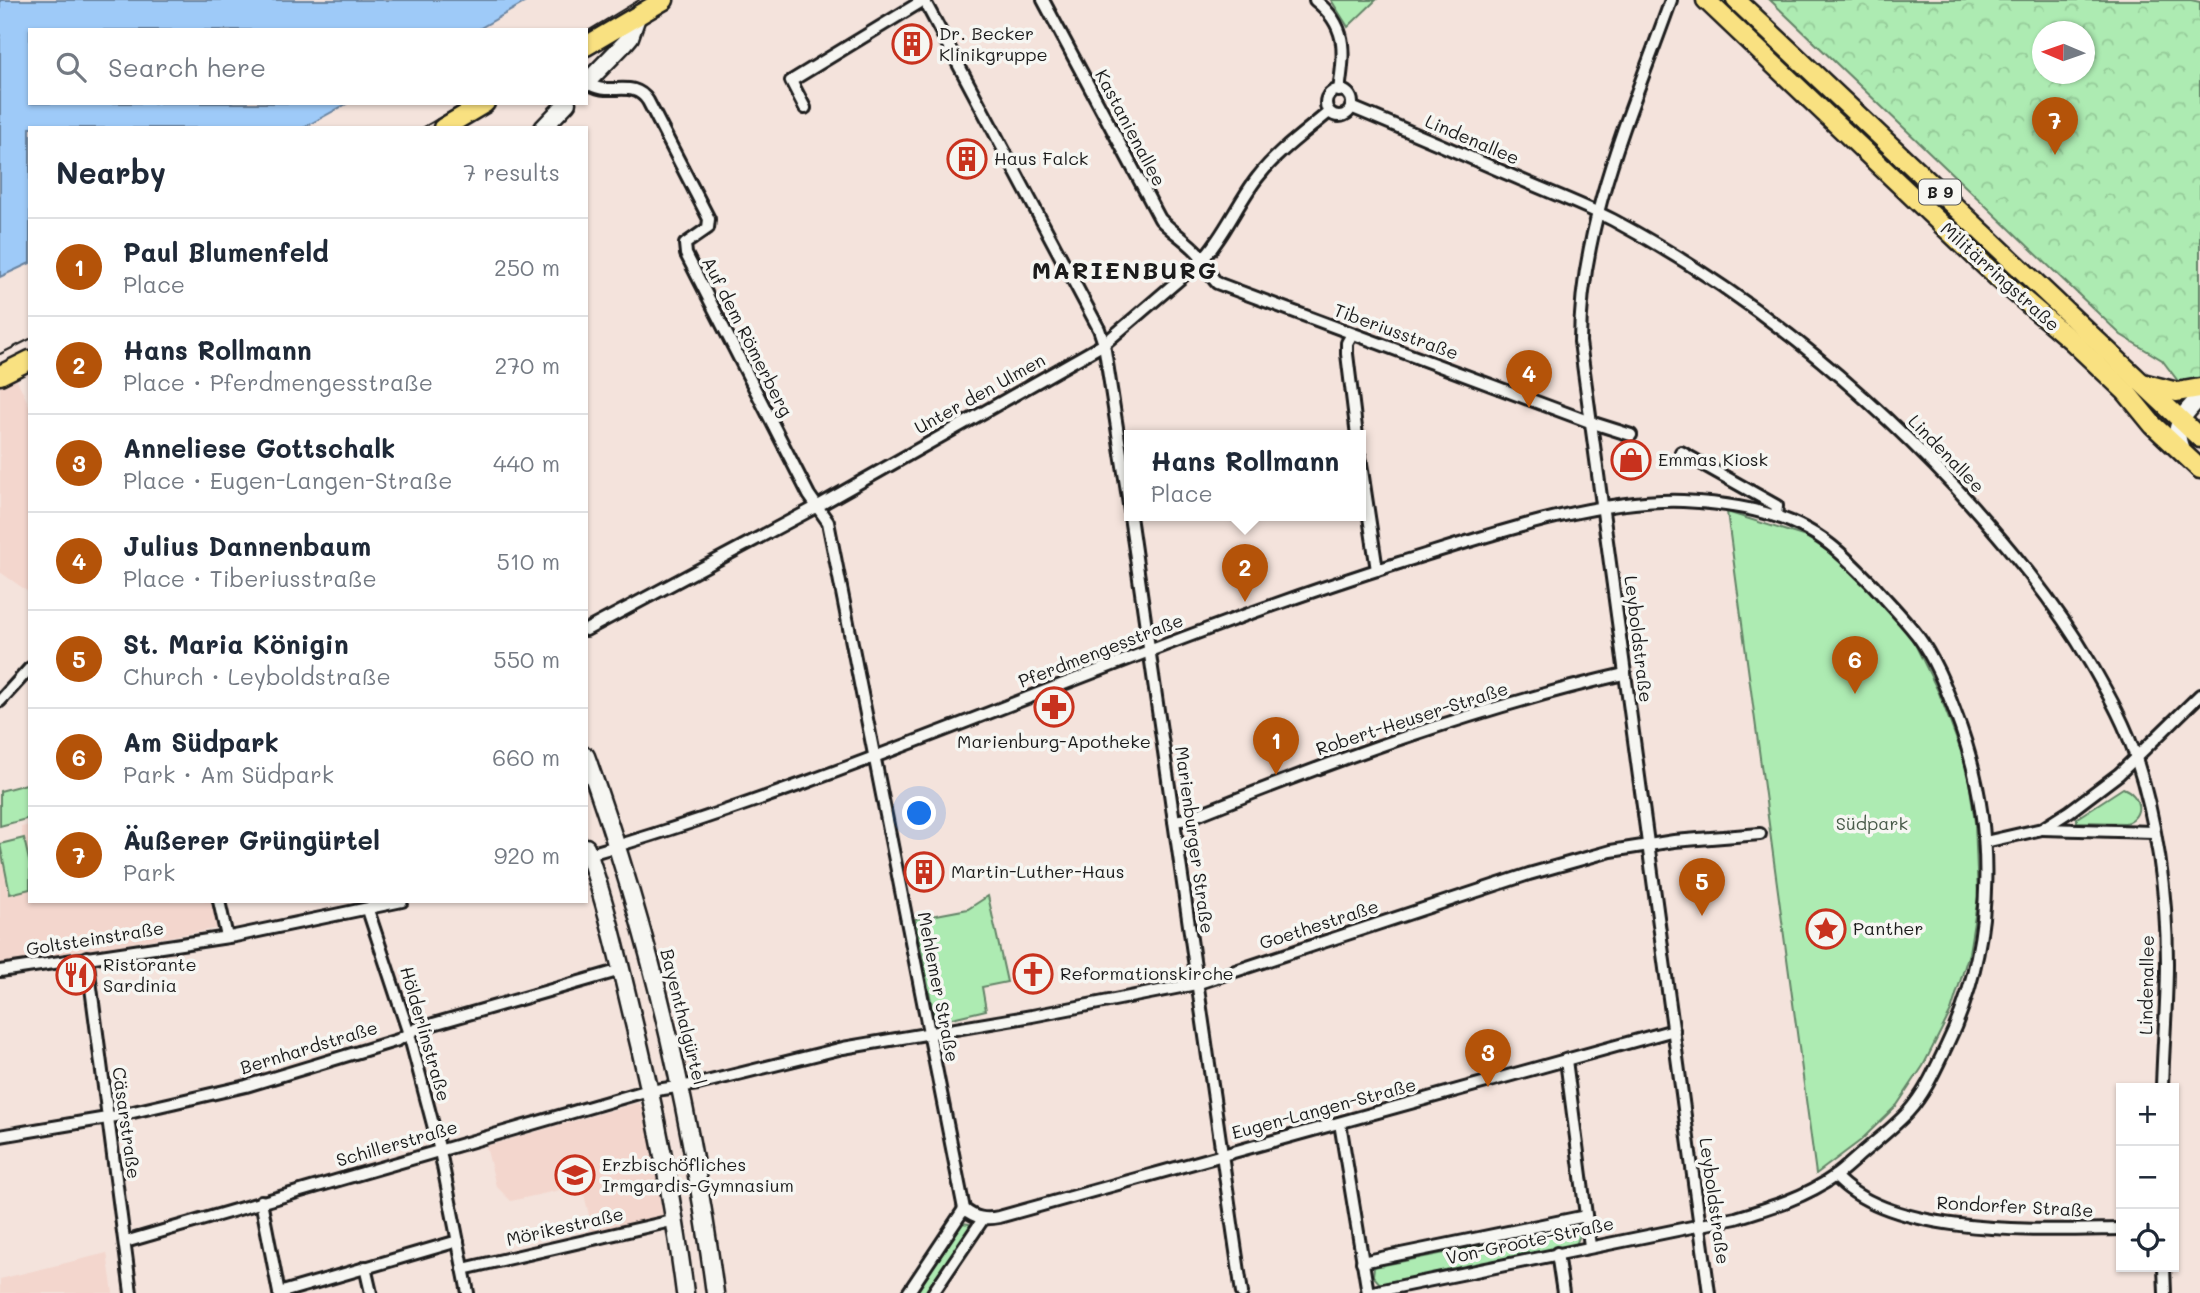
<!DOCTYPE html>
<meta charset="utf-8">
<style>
body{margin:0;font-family:Mali,sans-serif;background:#f2f2f3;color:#1f2937}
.controls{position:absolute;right:21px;bottom:21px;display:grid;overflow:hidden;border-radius:0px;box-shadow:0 2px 5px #0004}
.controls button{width:63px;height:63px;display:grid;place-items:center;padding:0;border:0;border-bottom:2px solid #e0e1e3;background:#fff;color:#1f2937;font:35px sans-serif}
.compass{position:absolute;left:2032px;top:21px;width:63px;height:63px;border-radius:50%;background:#fff;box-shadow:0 2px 5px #0004;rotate:272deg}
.you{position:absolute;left:920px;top:814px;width:24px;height:24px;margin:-18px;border:5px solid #fff;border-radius:50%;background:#1a73e8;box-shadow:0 0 0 10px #1a73e833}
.badge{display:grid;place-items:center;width:46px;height:46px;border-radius:50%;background:#b45309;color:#fff;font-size:23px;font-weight:700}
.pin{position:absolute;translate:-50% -58px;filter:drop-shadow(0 2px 4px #0008)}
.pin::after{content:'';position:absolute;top:37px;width:24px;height:21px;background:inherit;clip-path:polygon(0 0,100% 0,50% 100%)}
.popup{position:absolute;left:1124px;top:430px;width:242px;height:91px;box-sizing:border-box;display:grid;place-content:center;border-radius:0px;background:#fff;filter:drop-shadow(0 2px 5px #0005);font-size:23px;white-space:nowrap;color:#747a83}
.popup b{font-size:26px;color:#1f2937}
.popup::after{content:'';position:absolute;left:50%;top:100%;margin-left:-14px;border:14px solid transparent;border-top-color:#fff}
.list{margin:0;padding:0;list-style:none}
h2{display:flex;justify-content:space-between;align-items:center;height:91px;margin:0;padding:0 28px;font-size:30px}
h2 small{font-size:23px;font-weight:400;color:#747a83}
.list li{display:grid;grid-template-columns:46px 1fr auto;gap:21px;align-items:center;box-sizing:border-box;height:98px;padding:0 28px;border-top:2px solid #e0e1e3}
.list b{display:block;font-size:26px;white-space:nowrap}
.list p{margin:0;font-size:23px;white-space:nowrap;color:#747a83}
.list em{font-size:23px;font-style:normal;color:#747a83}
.icon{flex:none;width:38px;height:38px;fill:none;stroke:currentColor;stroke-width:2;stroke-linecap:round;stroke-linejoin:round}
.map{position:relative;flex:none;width:2200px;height:1293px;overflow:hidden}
.search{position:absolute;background:#fff;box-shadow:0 2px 5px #0004;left:28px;top:28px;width:560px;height:77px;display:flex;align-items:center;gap:18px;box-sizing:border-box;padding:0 24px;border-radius:0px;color:#747a83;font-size:26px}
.panel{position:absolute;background:#fff;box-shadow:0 2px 5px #0004;left:28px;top:126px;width:560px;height:777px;border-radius:0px}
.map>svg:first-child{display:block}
.built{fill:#f3d6cd}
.green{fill:#adebb2;stroke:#648467;stroke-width:2}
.forest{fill:url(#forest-crowns);stroke:#648467;stroke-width:2;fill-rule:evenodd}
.water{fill:#9ecaf8;stroke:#6a84a0;stroke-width:2}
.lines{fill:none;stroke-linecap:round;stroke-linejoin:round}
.street-casing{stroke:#1c1c1c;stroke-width:16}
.secondary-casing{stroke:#1c1c1c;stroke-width:21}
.primary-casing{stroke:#1c1c1c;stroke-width:23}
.street{stroke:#f6f6f2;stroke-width:10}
.secondary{stroke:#f6f6f2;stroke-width:16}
.primary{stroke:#f9e181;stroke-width:18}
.tram{stroke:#1c1c1c;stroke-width:2}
.labels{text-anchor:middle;stroke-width:7;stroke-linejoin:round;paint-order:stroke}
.shield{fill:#f6f6f2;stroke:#5d5d5c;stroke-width:2}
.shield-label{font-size:16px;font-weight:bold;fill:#1c1c1c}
.poi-label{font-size:18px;fill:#1c1c1c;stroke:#f6f6f2;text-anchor:start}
.street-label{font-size:18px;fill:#1c1c1c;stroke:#f6f6f2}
.park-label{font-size:18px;fill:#485a49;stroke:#f6f6f2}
.district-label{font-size:24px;font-weight:bold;letter-spacing:2px;fill:#1c1c1c;stroke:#f6f6f2}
</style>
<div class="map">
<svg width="2200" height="1293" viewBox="0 0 2200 1293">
<defs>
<pattern id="forest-crowns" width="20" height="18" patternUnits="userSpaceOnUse" patternTransform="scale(1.75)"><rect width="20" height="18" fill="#adebb2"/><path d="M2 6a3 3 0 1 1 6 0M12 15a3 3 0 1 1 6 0" fill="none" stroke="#94c998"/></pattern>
</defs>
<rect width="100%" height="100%" fill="#f4e3dc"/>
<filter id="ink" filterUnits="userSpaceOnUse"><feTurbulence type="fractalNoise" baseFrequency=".0143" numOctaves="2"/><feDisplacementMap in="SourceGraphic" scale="14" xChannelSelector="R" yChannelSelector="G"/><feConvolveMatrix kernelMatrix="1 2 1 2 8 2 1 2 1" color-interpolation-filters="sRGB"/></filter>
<g filter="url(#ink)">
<g class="built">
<path d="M 16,378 L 30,407 L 30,593 L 0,572 L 0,386 Z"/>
<path d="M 30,825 L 30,901 L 216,901 L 221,928 L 0,965 L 0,844 L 23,838 L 21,827 Z"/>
<path d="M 637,1103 L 643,1106 L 655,1165 L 663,1215 L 661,1218 L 593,1233 L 582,1185 L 511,1201 L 496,1186 L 486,1146 Z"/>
<path d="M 107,1253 L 113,1293 L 0,1293 L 0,1279 Z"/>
</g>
<g class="green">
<path d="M 1331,0 L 1376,0 L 1348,27 Z"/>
<path d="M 1713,0 L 1726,0 L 2131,383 L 2162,415 L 2058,317 L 1998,270 Z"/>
<path d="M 1727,512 L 1806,537 L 1832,554 L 1879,597 L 1914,642 L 1939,693 L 1967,767 L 1975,822 L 1978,897 L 1969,953 L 1951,1011 L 1923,1066 L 1897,1105 L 1860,1141 L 1816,1174 Z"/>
<path d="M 30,783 L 30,818 L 0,826 L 0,791 Z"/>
<path d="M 2123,788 C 2141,795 2145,817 2125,823 L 2077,822 L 2077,818 Z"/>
<path d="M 24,838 L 30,865 L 30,889 L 10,894 L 0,844 Z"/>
<path d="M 988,896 L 1007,982 L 982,987 L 986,1010 L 935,1022 L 915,919 L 968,909 Z"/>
<path d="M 962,1223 L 969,1224 L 971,1228 L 928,1293 L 916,1293 Z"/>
<path d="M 1571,1228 L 1575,1229 L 1580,1235 L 1576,1245 L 1380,1284 L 1373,1276 L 1374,1267 Z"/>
</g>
<path class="forest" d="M 1770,0 L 2191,0 L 2200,2 L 2200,379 L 2189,384 L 2181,385 L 2162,360 L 2121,335 ZM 2042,32 L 2084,32 L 2084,74 L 2042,74 Z"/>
<path class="water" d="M 0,0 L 529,0 L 477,30 L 30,30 L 30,103 L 348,103 L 303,128 L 30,128 L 30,263 L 0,277 Z"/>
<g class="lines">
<g class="street-casing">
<g id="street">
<path d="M 1043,0 L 1160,219 C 1172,232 1188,241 1199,254 C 1206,263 1208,274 1217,283 L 1590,422 L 1631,435"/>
<path d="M 1315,0 C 1349,27 1344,52 1339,91"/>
<path d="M 1671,0 C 1632,110 1580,223 1580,342 L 1709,1293"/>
<path d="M 587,82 C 607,99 633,77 648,101 L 709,219 L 708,228 L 685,244 L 686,254 L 809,495 L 828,522 L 964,1209 C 975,1218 985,1220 999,1217 L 1674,1030"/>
<circle cx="1339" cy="103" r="13"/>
<path d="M 1351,107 C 1407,130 1462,154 1517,178 C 1549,192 1582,204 1613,220 C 1741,288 1857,383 1956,488 C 2006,543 2054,600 2091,664 C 2108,694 2126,725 2136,758 C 2157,823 2167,895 2167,963 C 2167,1005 2163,1047 2162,1088"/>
<path d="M 805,108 L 791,81 L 924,0 L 1099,329 L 1104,344 L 1130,511"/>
<path d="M 1352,334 L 1347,343 L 1347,354 L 1357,436"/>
<path d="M 1681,452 L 1777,506 L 1776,516"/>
<path d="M 1360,457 L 1377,570"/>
<path d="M 1130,516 L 1242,1293"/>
<path d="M 586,630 L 818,506 L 1104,344 L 1202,260 C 1225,235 1237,204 1257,178 C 1277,152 1304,133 1329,112"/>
<path d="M 0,701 L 30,668"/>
<path d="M 1174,821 L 1187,819 C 1329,762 1475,708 1624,674"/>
<path d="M 2042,829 L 2154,832"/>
<path d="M 1985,842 L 2042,829 L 2070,811 L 2119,774 L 2200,695"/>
<path d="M 586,855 C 863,775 1124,649 1399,563 C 1484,537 1594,498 1683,501 C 1724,503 1772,510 1808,530 C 1834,544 1854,566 1874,586 C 1888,602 1904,618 1917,635 C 1934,658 1945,685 1955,712 C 1997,819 1997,943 1946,1047 C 1935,1070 1925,1093 1908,1112 C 1896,1125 1881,1137 1868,1148 C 1857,1157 1846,1168 1835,1176 C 1806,1197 1769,1208 1736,1218 L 1368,1293"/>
<path d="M 219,901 L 227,937"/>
<path d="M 368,910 L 409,1034 L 440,1151 L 468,1293"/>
<path d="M 87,957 L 131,1293"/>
<path d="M 0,971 L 235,936 L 402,901"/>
<path d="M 1566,1060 L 1590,1246"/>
<path d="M 1340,1123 L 1368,1293"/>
<path d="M 0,1136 L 107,1118 L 246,1086 L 398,1040 L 416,1029 L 621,970"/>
<path d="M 1835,1176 C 1891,1238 2042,1230 2121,1229"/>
<path d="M 261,1201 L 279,1293"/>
<path d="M 125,1242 L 642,1092 L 698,1084 L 843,1048 L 1032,1016 L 1196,984 L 1529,874 L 1611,851 L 1674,841 L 1760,834"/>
<path d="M 1557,1253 L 1563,1293"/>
<path d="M 1362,1262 L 1586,1216"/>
<path d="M 365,1267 L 371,1293"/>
<path d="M 2164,1267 L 2165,1293"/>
<path d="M 463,1269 L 676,1220"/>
<path d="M 279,1293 L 458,1241"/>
<path d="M 908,1293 L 964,1209"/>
<path d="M 933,1293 L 983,1219"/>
</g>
</g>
<g class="secondary-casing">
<g id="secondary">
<path d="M 586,83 L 625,43 L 630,37 L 637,17"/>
<path d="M 543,128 L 567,103"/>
<path d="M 2182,452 C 2170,425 2183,416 2200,397"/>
<path d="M 586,756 C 649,930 691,1110 715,1293"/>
<path d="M 586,847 C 605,900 618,956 631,1011 C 654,1104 673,1198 685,1293"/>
</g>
</g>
<g class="primary-casing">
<g id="primary">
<path d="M 1706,0 L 1998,278 L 2071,340 L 2126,392 L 2153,425 L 2200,469"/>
<path d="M 1736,0 L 2200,438"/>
<path d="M 586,46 L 664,0"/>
<path d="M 443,128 L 485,103"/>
<path d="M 0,375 L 30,360"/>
<path d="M 2142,383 L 2177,392 L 2200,388"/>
</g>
</g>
<use href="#street" class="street"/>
<use href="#secondary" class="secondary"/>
<use href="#primary" class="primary"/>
<g class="tram">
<path d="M 586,32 L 639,0"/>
<path d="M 422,128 L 465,103"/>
<path d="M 0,354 L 30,339"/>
</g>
</g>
</g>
<defs>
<g id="building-ring" transform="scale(2.0125)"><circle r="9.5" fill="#f6f6f2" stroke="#c8321e" stroke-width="1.5"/><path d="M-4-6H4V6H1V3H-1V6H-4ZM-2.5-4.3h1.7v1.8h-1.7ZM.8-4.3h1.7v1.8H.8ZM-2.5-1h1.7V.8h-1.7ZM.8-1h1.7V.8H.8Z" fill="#c8321e"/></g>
<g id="shop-ring" transform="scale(2.0125)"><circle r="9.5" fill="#f6f6f2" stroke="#c8321e" stroke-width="1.5"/><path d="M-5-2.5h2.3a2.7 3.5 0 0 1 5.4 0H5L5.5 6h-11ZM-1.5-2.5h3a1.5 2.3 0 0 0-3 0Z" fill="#c8321e"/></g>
<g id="pharmacy-ring" transform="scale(2.0125)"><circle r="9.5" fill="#f6f6f2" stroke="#c8321e" stroke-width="1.5"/><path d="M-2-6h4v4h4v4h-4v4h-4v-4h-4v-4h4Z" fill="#c8321e"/></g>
<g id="sight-ring" transform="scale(2.0125)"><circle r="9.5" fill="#f6f6f2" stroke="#c8321e" stroke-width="1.5"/><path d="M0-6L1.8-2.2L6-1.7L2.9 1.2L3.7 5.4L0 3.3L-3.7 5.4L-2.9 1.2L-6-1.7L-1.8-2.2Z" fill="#c8321e"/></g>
<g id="church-ring" transform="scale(2.0125)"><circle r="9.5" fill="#f6f6f2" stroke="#c8321e" stroke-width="1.5"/><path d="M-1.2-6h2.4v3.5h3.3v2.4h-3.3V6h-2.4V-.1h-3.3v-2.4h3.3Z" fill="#c8321e"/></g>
<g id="restaurant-ring" transform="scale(2.0125)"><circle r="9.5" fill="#f6f6f2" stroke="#c8321e" stroke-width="1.5"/><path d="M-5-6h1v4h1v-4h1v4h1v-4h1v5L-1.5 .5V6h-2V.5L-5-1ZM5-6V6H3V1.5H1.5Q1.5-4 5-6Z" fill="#c8321e"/></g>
<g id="school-ring" transform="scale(2.0125)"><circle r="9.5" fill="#f6f6f2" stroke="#c8321e" stroke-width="1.5"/><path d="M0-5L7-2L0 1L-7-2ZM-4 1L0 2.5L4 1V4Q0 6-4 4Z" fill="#c8321e"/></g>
</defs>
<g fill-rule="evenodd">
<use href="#building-ring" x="912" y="44"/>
<use href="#building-ring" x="967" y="159"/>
<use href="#shop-ring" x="1631" y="460"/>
<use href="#pharmacy-ring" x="1054" y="707"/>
<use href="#building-ring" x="924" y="872"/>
<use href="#sight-ring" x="1826" y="929"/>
<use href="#church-ring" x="1033" y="974"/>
<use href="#restaurant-ring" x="76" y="975"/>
<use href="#school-ring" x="575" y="1175"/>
</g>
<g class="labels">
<rect class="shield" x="1919" y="179.5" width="42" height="25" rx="5"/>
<g class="shield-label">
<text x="1940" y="198">B 9</text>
</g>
<g class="poi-label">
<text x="939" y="40">Dr. Becker<tspan x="939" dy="21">Klinikgruppe</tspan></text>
<text x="994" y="165">Haus Falck</text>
<text x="1658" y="466">Emmas Kiosk</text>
<text x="1054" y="748" text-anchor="middle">Marienburg-Apotheke</text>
<text x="951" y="878">Martin-Luther-Haus</text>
<text x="1853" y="935">Panther</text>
<text x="103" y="971">Ristorante<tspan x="103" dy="21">Sardinia</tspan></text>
<text x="1060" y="980">Reformationskirche</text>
<text x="602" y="1171">Erzbischöfliches<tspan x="602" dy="21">Irmgardis-Gymnasium</tspan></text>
</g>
<g class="street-label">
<text transform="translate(1130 128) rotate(62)" y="6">Kastanienallee</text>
<text transform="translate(1472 140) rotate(23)" y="6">Lindenallee</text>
<text transform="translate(2000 277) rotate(42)" y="6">Militärringstraße</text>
<text transform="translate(1396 332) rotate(20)" y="6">Tiberiusstraße</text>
<text transform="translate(747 337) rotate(63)" y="6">Auf dem Römerberg</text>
<text transform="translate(980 394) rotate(-29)" y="6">Unter den Ulmen</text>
<text transform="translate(1946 454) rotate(46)" y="6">Lindenallee</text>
<text transform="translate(1638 639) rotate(83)" y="6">Leyboldstraße</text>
<text transform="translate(1101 651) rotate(-21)" y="6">Pferdmengesstraße</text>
<text transform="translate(1412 719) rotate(-18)" y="6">Robert-Heuser-Straße</text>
<text transform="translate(1194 840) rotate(82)" y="6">Marienburger Straße</text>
<text transform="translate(1319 925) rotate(-18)" y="6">Goethestraße</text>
<text transform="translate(95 939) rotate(-9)" y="6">Goltsteinstraße</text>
<text transform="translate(2147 985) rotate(-89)" y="6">Lindenallee</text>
<text transform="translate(938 987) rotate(79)" y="6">Mehlemer Straße</text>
<text transform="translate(683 1017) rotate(76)" y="6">Bayenthalgürtel</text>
<text transform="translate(425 1034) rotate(74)" y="6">Hölderlinstraße</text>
<text transform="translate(309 1048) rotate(-17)" y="6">Bernhardstraße</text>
<text transform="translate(1324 1109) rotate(-15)" y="6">Eugen-Langen-Straße</text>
<text transform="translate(126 1123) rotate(82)" y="6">Cäsarstraße</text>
<text transform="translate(397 1144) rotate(-16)" y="6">Schillerstraße</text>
<text transform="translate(1714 1201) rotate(82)" y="6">Leyboldstraße</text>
<text transform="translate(2015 1207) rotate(3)" y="6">Rondorfer Straße</text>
<text transform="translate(565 1227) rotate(-13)" y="6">Mörikestraße</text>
<text transform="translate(1530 1241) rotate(-12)" y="6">Von-Groote-Straße</text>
</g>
<g class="park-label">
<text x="1872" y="830">Südpark</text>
</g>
<g class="district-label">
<text x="1125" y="279">MARIENBURG</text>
</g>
</g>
</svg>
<div class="controls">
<button>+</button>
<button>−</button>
<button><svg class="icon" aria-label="locate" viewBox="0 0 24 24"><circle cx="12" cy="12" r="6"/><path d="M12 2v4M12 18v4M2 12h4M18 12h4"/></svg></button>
</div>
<svg class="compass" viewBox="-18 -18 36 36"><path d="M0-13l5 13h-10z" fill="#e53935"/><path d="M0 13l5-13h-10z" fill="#747a83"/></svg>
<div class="you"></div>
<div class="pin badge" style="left:1276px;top:775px">1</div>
<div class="pin badge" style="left:1245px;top:602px">2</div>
<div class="popup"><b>Hans Rollmann</b>Place</div>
<div class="pin badge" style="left:1488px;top:1087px">3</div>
<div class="pin badge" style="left:1529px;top:408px">4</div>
<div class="pin badge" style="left:1702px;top:916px">5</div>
<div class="pin badge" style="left:1855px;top:694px">6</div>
<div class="pin badge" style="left:2055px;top:155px">7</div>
<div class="search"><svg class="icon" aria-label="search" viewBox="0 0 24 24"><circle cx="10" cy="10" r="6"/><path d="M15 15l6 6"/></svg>Search here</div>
<section class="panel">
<h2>Nearby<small>7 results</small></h2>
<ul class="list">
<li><span class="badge">1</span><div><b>Paul Blumenfeld</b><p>Place</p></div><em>250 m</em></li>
<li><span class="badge">2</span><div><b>Hans Rollmann</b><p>Place · Pferdmengesstraße</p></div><em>270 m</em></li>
<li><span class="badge">3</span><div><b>Anneliese Gottschalk</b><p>Place · Eugen-Langen-Straße</p></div><em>440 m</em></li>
<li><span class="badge">4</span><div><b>Julius Dannenbaum</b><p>Place · Tiberiusstraße</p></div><em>510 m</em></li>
<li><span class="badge">5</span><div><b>St. Maria Königin</b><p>Church · Leyboldstraße</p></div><em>550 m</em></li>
<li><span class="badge">6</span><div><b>Am Südpark</b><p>Park · Am Südpark</p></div><em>660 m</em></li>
<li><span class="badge">7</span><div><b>Äußerer Grüngürtel</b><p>Park</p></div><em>920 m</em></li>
</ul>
</section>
</div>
